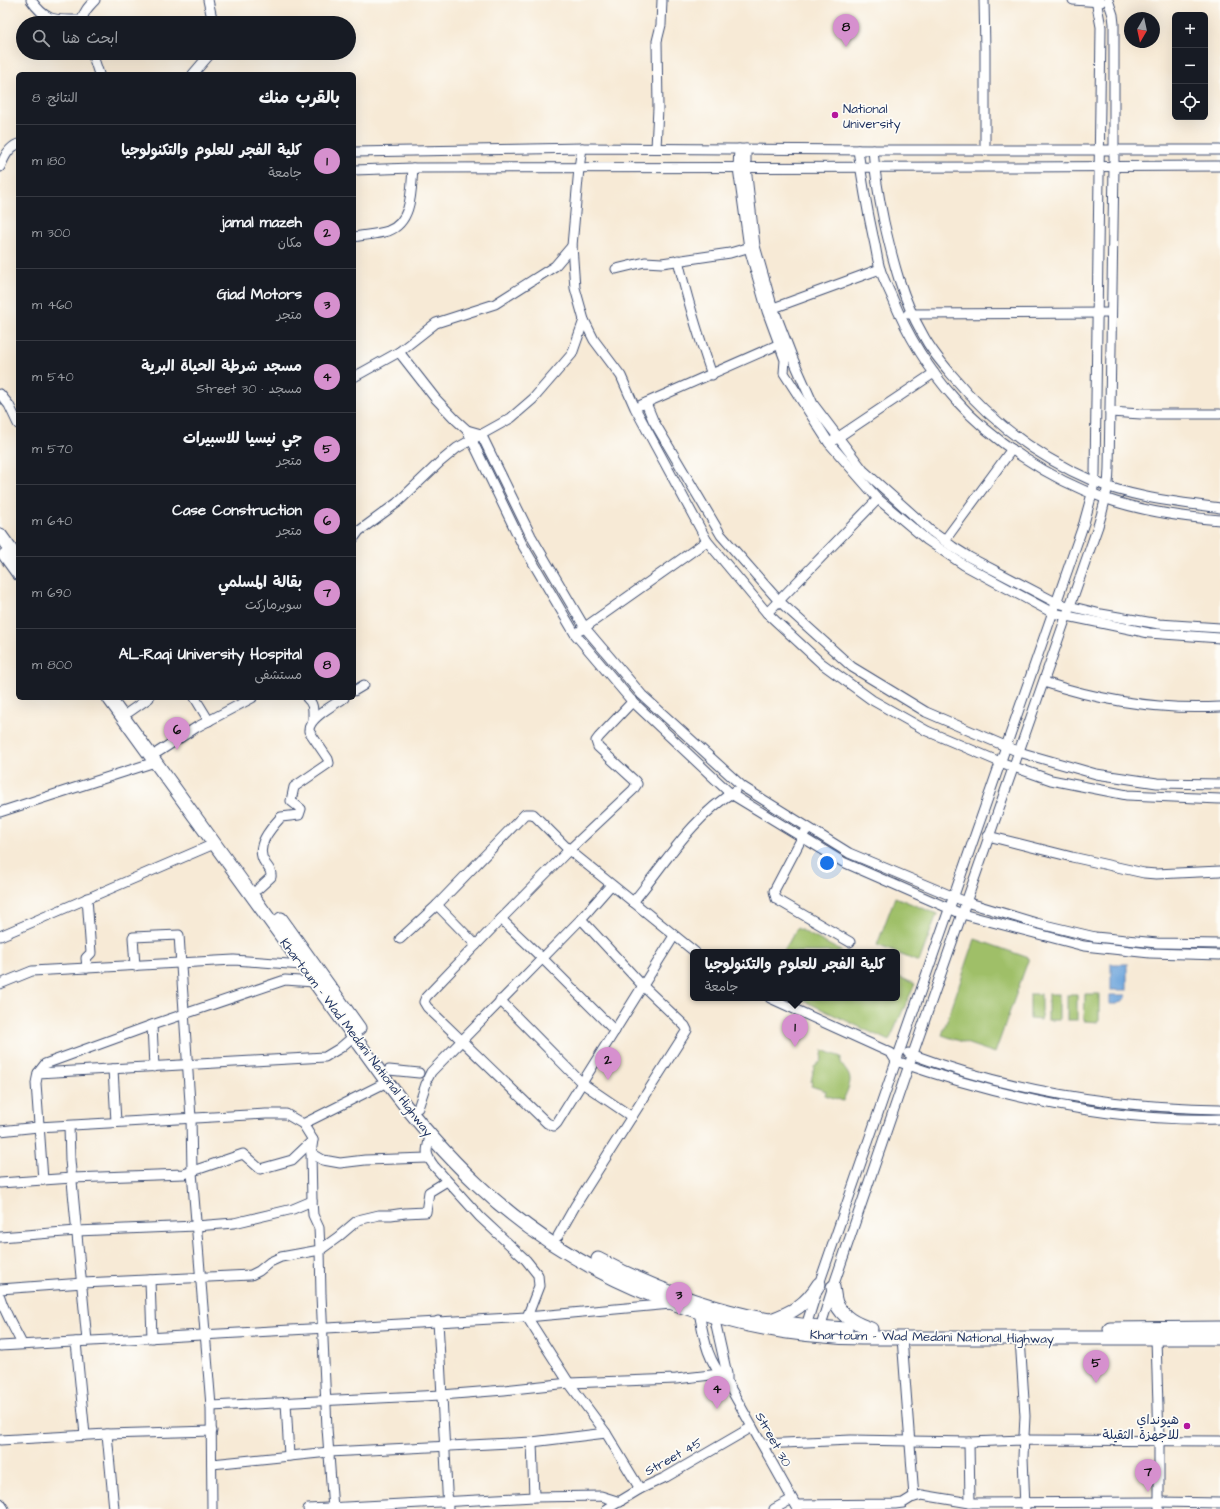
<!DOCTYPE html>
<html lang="ar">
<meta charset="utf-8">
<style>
body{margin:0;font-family:"Architects Daughter","Playpen Sans Arabic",sans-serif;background:#242831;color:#f1f3f6;direction:rtl}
.controls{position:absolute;right:12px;top:12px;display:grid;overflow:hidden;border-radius:6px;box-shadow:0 4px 16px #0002}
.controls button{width:36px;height:36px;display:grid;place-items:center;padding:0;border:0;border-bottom:1px solid #363941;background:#171b24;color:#f1f3f6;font:20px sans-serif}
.compass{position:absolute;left:1124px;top:12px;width:36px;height:36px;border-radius:50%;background:#171b24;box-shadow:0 4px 16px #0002;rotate:189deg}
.you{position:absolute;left:827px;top:863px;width:14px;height:14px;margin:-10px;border:3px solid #fff;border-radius:50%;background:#1a73e8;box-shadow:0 0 0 6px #1a73e833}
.badge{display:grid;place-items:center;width:26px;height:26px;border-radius:50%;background:#d690ce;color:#111;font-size:13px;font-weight:700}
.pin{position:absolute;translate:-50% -33px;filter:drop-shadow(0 1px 2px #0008)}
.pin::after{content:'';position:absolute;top:21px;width:14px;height:12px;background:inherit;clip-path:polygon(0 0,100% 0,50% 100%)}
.popup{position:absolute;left:690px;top:949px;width:210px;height:52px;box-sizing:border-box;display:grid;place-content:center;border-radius:6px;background:#171b24;filter:drop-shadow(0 1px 3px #0005);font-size:13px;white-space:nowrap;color:#9ea1a6}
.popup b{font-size:15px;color:#f1f3f6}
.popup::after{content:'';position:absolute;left:50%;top:100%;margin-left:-8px;border:8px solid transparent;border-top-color:#171b24}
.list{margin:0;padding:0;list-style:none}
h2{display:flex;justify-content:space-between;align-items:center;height:52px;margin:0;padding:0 16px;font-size:17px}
h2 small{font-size:13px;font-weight:400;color:#9ea1a6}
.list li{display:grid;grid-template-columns:26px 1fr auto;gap:12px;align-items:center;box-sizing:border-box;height:72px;padding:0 16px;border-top:1px solid #363941}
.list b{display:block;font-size:15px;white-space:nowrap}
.list p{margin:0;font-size:13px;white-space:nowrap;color:#9ea1a6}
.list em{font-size:13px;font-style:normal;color:#9ea1a6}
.icon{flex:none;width:22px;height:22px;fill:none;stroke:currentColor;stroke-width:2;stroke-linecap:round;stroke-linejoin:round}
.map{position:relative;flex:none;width:1220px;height:1509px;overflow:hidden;direction:ltr}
.search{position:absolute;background:#171b24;box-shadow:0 4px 16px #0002;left:16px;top:16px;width:340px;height:44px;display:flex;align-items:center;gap:10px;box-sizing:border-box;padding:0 14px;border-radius:22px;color:#9ea1a6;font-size:15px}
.panel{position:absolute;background:#171b24;box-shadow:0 4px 16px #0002;left:16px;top:72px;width:340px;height:628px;border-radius:6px;direction:rtl}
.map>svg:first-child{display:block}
.green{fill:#9fbf68;stroke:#5d7763}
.water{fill:#6aa3da;stroke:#42699c}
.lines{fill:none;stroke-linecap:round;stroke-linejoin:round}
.minor-casing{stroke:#3c4b70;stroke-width:11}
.highway-casing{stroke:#3c4b70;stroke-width:15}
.minor{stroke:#fff;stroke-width:9}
.highway{stroke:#fff;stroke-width:13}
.poi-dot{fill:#b5179e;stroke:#fdfcf7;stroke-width:1.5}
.labels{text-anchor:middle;stroke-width:3.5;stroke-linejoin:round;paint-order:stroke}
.poi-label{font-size:13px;fill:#1b2f5e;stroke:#fdfcf7;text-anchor:start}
.street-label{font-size:13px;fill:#1b2f5e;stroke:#fdfcf7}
</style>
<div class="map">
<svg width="1220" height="1509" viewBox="0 0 1220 1509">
<rect width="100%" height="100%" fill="#fdfcf7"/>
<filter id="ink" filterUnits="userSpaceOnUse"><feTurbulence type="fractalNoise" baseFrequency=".025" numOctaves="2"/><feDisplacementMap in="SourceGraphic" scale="8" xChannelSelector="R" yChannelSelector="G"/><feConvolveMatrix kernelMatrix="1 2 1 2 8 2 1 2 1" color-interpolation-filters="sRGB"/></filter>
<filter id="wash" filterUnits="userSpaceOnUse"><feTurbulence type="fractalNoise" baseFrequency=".012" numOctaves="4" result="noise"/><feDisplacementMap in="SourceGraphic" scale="16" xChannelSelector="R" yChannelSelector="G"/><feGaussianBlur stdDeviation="0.9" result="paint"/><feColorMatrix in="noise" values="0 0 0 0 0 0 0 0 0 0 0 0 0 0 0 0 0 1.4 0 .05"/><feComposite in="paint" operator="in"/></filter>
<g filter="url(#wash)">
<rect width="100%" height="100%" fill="#f7ead6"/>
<g class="green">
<path d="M 895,897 L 937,914 L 919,962 L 877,945 Z"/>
<path d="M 797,928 L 841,951 L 841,952 L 783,952 Z"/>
<path d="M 975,939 L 1029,958 L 995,1053 L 942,1035 Z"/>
<path d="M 897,976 L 915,984 L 889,1041 L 798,998 L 897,998 Z"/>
<path d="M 1030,994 L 1041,994 L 1041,1020 L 1030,1019 Z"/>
<rect x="1048" y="994" width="11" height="26"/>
<path d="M 1085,994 L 1099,994 L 1099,1022 L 1084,1021 Z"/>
<rect x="1067" y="995" width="10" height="25"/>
<path d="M 823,1050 L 841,1057 C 839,1067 850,1071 850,1080 C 850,1087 845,1095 843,1101 L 825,1095 L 826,1091 L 811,1086 L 812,1083 L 811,1082 L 814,1067 L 821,1061 Z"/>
</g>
<g class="water">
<rect x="1111" y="964" width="16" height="26"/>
<path d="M 1110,995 L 1126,995 L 1126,998 L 1117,1004 L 1110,1004 Z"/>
</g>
</g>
<g filter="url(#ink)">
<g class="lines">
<g class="minor-casing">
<g id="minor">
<path d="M 31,0 C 47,23 56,20 82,20"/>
<path d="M 208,0 L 213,23"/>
<path d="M 984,0 L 985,50 L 985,150"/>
<path d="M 1073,0 L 1101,2"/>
<path d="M 83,23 C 81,14 89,6 95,0"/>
<path d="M 92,53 L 99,74"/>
<path d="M 193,74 L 211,53"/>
<path d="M 582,148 L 579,168 L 572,246 L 575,288 L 584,320 L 594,340 L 621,376 L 635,408 L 707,541 L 767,613 L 821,663 L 872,700 L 927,731 L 1000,762 L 1051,780 L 1127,795 L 1220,799"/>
<path d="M 656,148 L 658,108 L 657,41 L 661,25 L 662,0"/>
<path d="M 739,149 L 738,168 L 749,248 L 767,311 L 785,360 L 784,373 L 829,443 L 878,499 L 927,540 L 964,565 L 1053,613 L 1149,633 L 1220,638"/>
<path d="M 746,149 L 746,167 L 755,246 L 771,302 L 793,359 L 813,404 L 863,470 L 931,531 L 953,547 L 969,557 L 1057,603 L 1101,614 L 1159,624 L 1220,628"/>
<path d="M 858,150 C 862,179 867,208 873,236 C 876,247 877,259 880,269 C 883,278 888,288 892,297 C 907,334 928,369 955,399 C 992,441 1051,480 1104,498 C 1141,511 1181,517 1220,520"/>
<path d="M 873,150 C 875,175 879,198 884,222 C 893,261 902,298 922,333 C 930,349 941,362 952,375 C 990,421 1038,457 1093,481 C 1133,498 1178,502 1220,508"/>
<path d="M 354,152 L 582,148 L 873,150 L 1220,150"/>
<path d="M 0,167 C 4,158 8,148 18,144"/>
<path d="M 354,170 L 413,168 L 1000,167 L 1220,166"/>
<path d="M 354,237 C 365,235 378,234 388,231 C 413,222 411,189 413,168"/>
<path d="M 678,260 C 687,299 699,337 712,375"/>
<path d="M 616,269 L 645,262 L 662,263 L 730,253 L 754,246"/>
<path d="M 768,310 L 880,269"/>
<path d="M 908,314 L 1111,313"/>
<path d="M 399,352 L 435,398 L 455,419 L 467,430 L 481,434 L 531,536 L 585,628 L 642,695 L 743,787 L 849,853 L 966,902 L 1036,923 L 1095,937 L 1157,943 L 1220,944"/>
<path d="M 354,377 L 399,352 L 436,323 L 495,304 L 555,266 L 572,246"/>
<path d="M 0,394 L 9,405 L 18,424"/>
<path d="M 646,403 L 653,420 L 721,535 L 779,601 L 852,667 L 926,712 L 1019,752 L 1096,774 L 1157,783 L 1220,784"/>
<path d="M 641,405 L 784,342"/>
<path d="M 1110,412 L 1141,414 L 1220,414"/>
<path d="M 467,430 L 522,544 L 575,634 L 631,700 L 731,794 L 843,862 L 962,914 L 1084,946 L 1150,953 L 1220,955"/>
<path d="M 834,440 L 934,373"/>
<path d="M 354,538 L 359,531 L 397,503 L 440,462 L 457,448 L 511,418 L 533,399 L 572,354 L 584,320"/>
<path d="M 945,540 L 1012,449"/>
<path d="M 767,613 L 878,499"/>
<path d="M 581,630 L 707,541"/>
<path d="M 1044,682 C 1101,701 1160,710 1220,707"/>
<path d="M 354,691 L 364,685"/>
<path d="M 195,698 L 209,721"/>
<path d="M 307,698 C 314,704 313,710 313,719"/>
<path d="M 633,701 L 599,737 L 596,741 L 598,747 L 635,781 L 637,784 L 633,790 L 569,850 L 501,919 L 426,997 L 424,1002 L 427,1007 L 547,1123 L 554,1126 L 557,1123 L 674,936"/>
<path d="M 129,712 L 149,698"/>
<path d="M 158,752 L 197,727 L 252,698"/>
<path d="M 0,812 L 155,762"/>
<path d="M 805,832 L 774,891 L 776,899 L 850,942"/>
<path d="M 988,836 L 1072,857 L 1144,873 L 1156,874 L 1220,871"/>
<path d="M 258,889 L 271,877 C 272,870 268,868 265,863 C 254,847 270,829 281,817 L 299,815 L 301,809 L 291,801 L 294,787 L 329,763 L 328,759 L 309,731 C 308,718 334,705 344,698"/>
<path d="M 87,898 L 91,953 L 86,958 L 87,968"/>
<path d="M 633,902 C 664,865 692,817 735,791"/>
<path d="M 437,905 L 476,945"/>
<path d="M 501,919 L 543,959 L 615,1031"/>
<path d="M 0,936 L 214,844"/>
<path d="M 400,939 L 437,905 L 525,814 L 533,814 L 569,850 L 695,952"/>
<path d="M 135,966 L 133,937 L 179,935 L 191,1118 L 192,1172 L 211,1406 L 212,1509"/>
<path d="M 0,984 L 32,971 L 234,960 L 302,965"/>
<path d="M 770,998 L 891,1053 L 896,1061 C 1000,1097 1109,1122 1220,1119"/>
<path d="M 500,1000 L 582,1083 L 632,1117"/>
<path d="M 152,1025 L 154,1067"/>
<path d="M 908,1053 C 1010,1091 1111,1108 1220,1109"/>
<path d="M 113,1069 L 116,1122"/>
<path d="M 389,1070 L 419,1073"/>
<path d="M 38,1073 L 325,1057 L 340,1048 L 354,1036"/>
<path d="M 428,1078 L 431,1072 L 581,919 L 611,885"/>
<path d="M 418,1108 L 426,1084"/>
<path d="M 303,1124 L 313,1140 L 311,1153 L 312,1201 L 313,1215 L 319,1228 L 320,1250 L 321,1295 L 327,1428 L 333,1509"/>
<path d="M 69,1126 L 70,1160 L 87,1341"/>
<path d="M 0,1131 L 38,1127 L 266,1114 L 286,1114 L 303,1124 L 387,1082"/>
<path d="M 430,1137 C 426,1151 425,1154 434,1166 L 480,1217 L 526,1260 L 538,1275 L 539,1286 L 527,1317"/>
<path d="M 311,1153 L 323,1160 L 340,1163 L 365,1160 L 428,1158"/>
<path d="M 43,1180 L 36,1083 L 38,1073 L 45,1064 L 152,1025 L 285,980 L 314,982"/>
<path d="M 0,1183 L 72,1178 L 184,1174 L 243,1154 L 260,1169 L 292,1160 L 313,1140"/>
<path d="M 558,1236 L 575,1206 L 687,1030 L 685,1026 L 643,986 L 581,919"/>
<path d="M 0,1237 L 77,1231 L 196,1226 L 234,1223 L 293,1209 L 312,1201"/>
<path d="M 150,1280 L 152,1338"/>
<path d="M 0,1289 L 83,1283 L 251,1275 L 259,1271 L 270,1262 L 281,1257 L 320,1250 L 338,1237 L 358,1220 L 379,1215 L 391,1215 L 405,1213 L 426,1212 L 429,1192 L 447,1181"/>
<path d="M 0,1297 C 5,1314 15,1329 22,1344"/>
<path d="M 699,1312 C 704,1339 707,1361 727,1382 L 798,1509"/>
<path d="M 714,1316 L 727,1374 L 727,1382"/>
<path d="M 527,1317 L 569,1383 L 606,1433 L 640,1489"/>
<path d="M 438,1321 L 448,1509"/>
<path d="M 806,1326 L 819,1284 L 900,1050 L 1084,523 L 1092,494 L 1095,475 L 1101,27 L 1096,0"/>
<path d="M 820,1328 L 833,1287 L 909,1065 L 1098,526 C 1104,507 1109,488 1109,468 L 1114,167 L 1114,24 L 1113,15 L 1108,0"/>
<path d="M 902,1338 L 914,1497"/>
<path d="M 1020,1338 L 1025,1416 L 1023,1457 L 1025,1508"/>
<path d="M 1156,1338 L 1159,1441 L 1159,1509"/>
<path d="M 76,1342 L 85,1435"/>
<path d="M 0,1346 L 527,1317 L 671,1304"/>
<path d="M 286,1402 L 289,1456"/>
<path d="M 211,1406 L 442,1395 L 504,1390 L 569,1383 L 676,1379 L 720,1374"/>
<path d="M 107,1434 L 114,1509"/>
<path d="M 0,1440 L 107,1434 L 212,1431"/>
<path d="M 532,1442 L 534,1497"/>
<path d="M 969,1442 L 970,1503"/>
<path d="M 762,1444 L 851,1440 L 969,1442 L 1023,1440 L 1220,1441"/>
<path d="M 212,1464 L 329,1452 L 532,1442 L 606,1433"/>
<path d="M 0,1503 L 4,1509"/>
<path d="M 796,1505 L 895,1504 L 903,1503 L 911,1498 L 922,1495 L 970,1503 L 1159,1502 L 1220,1503"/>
<path d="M 308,1509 L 534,1497 L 601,1496 L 620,1502"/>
<path d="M 607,1509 L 640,1489 L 666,1477 L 752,1427"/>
<path d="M 774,1509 L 792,1499"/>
</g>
</g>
<g class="highway-casing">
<g id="highway">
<path d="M 0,535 L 18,560"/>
<path d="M 5,555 L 18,573"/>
<path d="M 109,698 L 387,1082 C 415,1119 444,1153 477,1184 C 579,1281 722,1336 862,1338 L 1220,1338"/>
<path d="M 281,919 L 359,1028"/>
<path d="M 598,1259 C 674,1300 759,1325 846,1329"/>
<path d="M 833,1287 C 834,1292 834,1297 836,1303 C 843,1318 856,1324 871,1329"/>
<path d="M 771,1320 C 793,1312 806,1305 819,1284"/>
<path d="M 1110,1329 L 1220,1328"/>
</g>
</g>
<use href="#minor" class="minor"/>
<use href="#highway" class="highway"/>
</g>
</g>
<g class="poi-dot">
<circle cx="835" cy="115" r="4"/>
<circle cx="1187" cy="1426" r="4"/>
</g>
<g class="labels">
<g class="poi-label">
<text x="843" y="113">National<tspan x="843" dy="15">University</tspan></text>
<text x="1179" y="1424" text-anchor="end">هيونداي<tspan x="1179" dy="15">للاجهزة الثقيلة</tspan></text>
</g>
<g class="street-label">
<text transform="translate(357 1037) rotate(53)" y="5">Khartoum - Wad Medani National Highway</text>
<text transform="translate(932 1336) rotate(1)" y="5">Khartoum - Wad Medani National Highway</text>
<text transform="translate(774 1439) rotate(61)" y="5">Street 30</text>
<text transform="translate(673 1456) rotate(-29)" y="5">Street 45</text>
</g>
</g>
</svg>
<div class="controls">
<button>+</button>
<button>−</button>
<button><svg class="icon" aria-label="locate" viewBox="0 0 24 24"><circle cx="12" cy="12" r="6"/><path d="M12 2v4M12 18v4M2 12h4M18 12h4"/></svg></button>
</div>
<svg class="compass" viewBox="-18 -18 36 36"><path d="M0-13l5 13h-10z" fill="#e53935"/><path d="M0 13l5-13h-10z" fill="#9ea1a6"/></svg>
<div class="you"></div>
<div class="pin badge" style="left:795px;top:1047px">1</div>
<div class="popup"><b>كلية الفجر للعلوم والتكنولوجيا</b>جامعة</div>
<div class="pin badge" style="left:608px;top:1080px">2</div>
<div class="pin badge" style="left:679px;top:1315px">3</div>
<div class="pin badge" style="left:717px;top:1409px">4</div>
<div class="pin badge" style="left:1096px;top:1383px">5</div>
<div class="pin badge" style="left:177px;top:750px">6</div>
<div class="pin badge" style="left:1148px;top:1492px">7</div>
<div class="pin badge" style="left:846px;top:47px">8</div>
<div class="search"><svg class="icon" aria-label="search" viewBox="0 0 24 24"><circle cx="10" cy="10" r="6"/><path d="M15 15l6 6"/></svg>ابحث هنا</div>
<section class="panel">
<h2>بالقرب منك<small>النتائج: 8</small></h2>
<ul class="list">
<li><span class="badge">1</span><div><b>كلية الفجر للعلوم والتكنولوجيا</b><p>جامعة</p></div><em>180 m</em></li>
<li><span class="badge">2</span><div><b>jamal mazeh</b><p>مكان</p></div><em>300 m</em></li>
<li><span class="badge">3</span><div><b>Giad Motors</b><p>متجر</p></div><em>460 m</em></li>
<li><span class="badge">4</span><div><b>مسجد شرطة الحياة البرية</b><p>مسجد · Street 30</p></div><em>540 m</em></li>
<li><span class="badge">5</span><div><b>جي نيسيا للاسبيرات</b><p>متجر</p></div><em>570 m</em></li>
<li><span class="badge">6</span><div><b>Case Construction</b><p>متجر</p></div><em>640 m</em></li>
<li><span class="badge">7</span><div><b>بقالة المسلمي</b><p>سوبرماركت</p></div><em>690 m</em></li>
<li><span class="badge">8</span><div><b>AL-Raqi University Hospital</b><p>مستشفى</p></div><em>800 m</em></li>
</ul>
</section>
</div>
